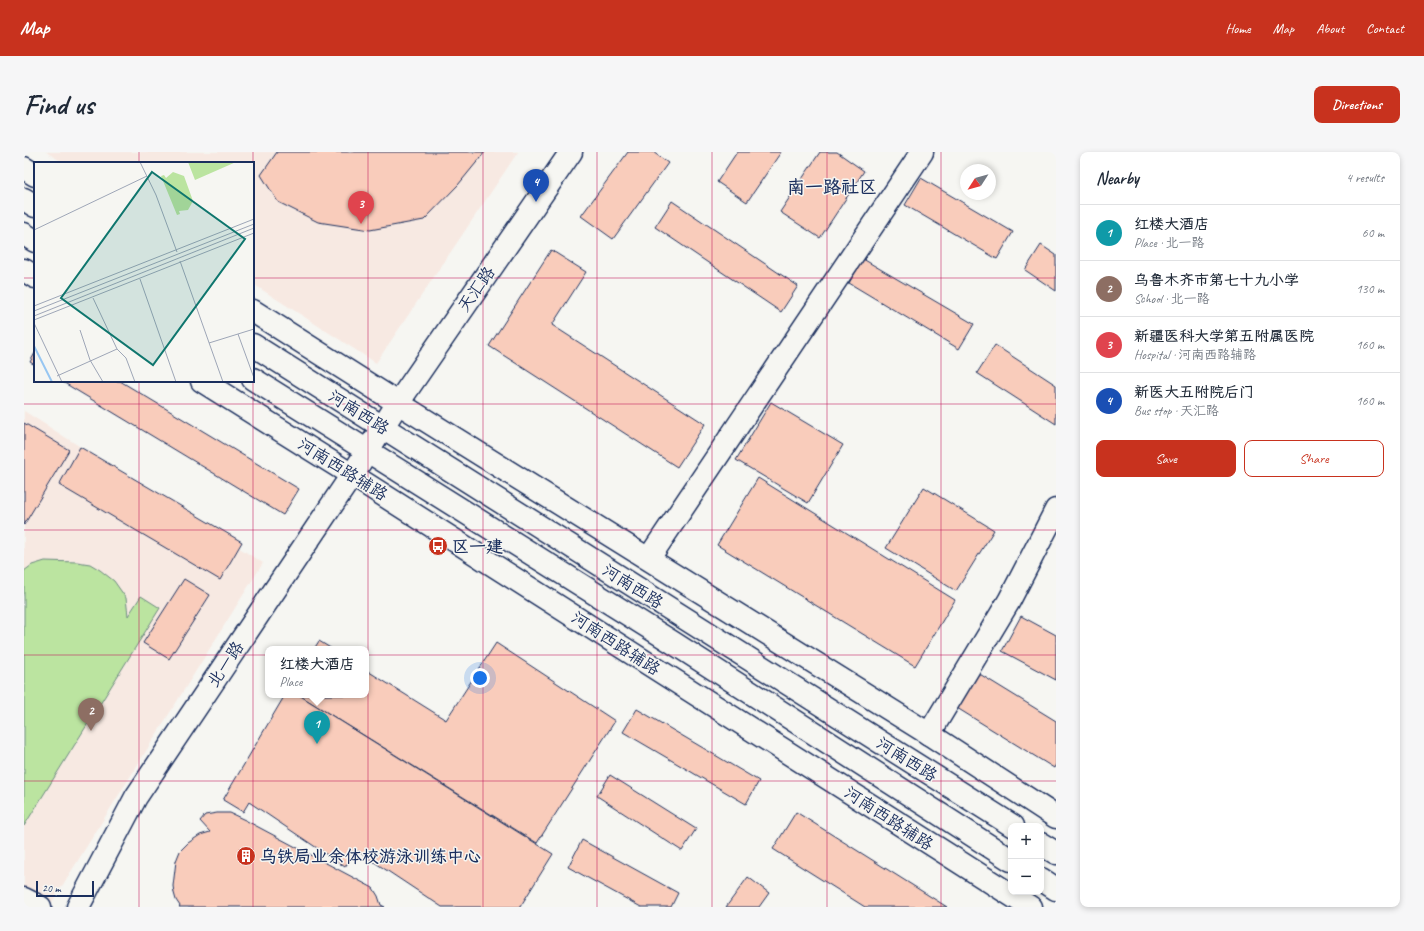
<!DOCTYPE html>
<meta charset="utf-8">
<style>
body{margin:0;font-family:Caveat,"LXGW WenKai TC",sans-serif;background:#f6f6f7;color:#1f2937}
.controls{position:absolute;right:12px;bottom:12px;display:grid;overflow:hidden;border-radius:8px;box-shadow:0 2px 6px #0003}
.controls button{width:36px;height:36px;display:grid;place-items:center;padding:0;border:0;border-bottom:1px solid #e0e1e3;background:#fff;color:#1f2937;font:20px sans-serif}
.compass{position:absolute;left:936px;top:12px;width:36px;height:36px;border-radius:50%;background:#fff;box-shadow:0 2px 6px #0003;rotate:234deg}
.scale{position:absolute;left:12px;bottom:10px;width:58px;box-sizing:border-box;padding-left:4px;border:2px solid #1b2f5e;border-top:0;font-size:11px;line-height:14px;white-space:nowrap;color:#1b2f5e;-webkit-text-stroke:3px #f6f6f2;paint-order:stroke}
.you{position:absolute;left:456px;top:526px;width:14px;height:14px;margin:-10px;border:3px solid #fff;border-radius:50%;background:#1a73e8;box-shadow:0 0 0 6px #1a73e833}
.badge{display:grid;place-items:center;width:26px;height:26px;border-radius:50%;background:#c8321e;color:#fff;font-size:13px;font-weight:700}
.pin{position:absolute;translate:-50% -33px;filter:drop-shadow(0 1px 2px #0008)}
.pin::after{content:'';position:absolute;top:21px;width:14px;height:12px;background:inherit;clip-path:polygon(0 0,100% 0,50% 100%)}
.popup{position:absolute;left:241px;top:494px;width:104px;height:52px;box-sizing:border-box;display:grid;place-content:center;border-radius:8px;background:#fff;filter:drop-shadow(0 1px 3px #0005);font-size:13px;white-space:nowrap;color:#747a83}
.popup b{font-size:15px;color:#1f2937}
.popup::after{content:'';position:absolute;left:50%;top:100%;margin-left:-8px;border:8px solid transparent;border-top-color:#fff}
.list{margin:0;padding:0;list-style:none}
h2{display:flex;justify-content:space-between;align-items:center;height:52px;margin:0;padding:0 16px;font-size:17px}
h2 small{font-size:13px;font-weight:400;color:#747a83}
.list li{display:grid;grid-template-columns:26px 1fr auto;gap:12px;align-items:center;box-sizing:border-box;height:56px;padding:0 16px;border-top:1px solid #e0e1e3}
.list b{display:block;font-size:15px;white-space:nowrap}
.list p{margin:0;font-size:13px;white-space:nowrap;color:#747a83}
.list em{font-size:13px;font-style:normal;color:#747a83}
.actions{display:flex;gap:8px;padding:12px 16px}
.actions a{flex:1;padding:9px 0;border:1px solid #c8321e;border-radius:8px;text-align:center;font-size:14px;color:#c8321e}
.actions .main{background:#c8321e;color:#fff}
.map{position:relative;flex:none;width:1032px;height:755px;overflow:hidden;border-radius:8px}
header{display:flex;align-items:center;gap:24px;box-sizing:border-box;height:56px;padding:0 20px;background:#c8321e;color:#fff}
header strong{font-size:19px}
nav{display:flex;gap:22px;margin-inline-start:auto;font-size:14px}
.intro{display:flex;align-items:center;justify-content:space-between;box-sizing:border-box;height:96px;padding:0 24px}
h1{margin:0;font-size:28px}
.button{padding:10px 18px;border-radius:8px;background:#c8321e;color:#fff;font-size:14px;font-weight:700}
main{display:flex;gap:24px;padding:0 24px}
aside{flex:1;background:#fff;border-radius:8px;box-shadow:0 2px 6px #0003}
.map>svg:first-child{display:block}
.built{fill:#f7e9e2}
.green{fill:#bbe4a0;stroke:#6b8a7f}
.building{fill:#f9ccbb;stroke:#1b2f5e}
.lines{fill:none;stroke-linecap:round;stroke-linejoin:round}
.minor-casing{stroke:#1b2f5e;stroke-width:25}
.major-casing{stroke:#1b2f5e;stroke-width:25}
.minor{stroke:#f6f6f2;stroke-width:22}
.major{stroke:#f6f6f2;stroke-width:22}
.grid{fill:none;stroke:#c2185b;stroke-width:1;stroke-opacity:0.55}
.labels{text-anchor:middle;stroke-width:3;stroke-linejoin:round;paint-order:stroke}
.street-label{font-size:17px;fill:#1b2f5e;stroke:#f6f6f2}
.poi-label{font-size:17px;font-weight:bold;fill:#1b2f5e;stroke:#f6f6f2;text-anchor:start}
.neighbourhood-label{font-size:18px;font-weight:bold;fill:#1b2f5e;stroke:#f6f6f2}
.inset-river{fill:none;stroke:#97c6f2;stroke-width:2}
.inset-road{fill:none;stroke:#9ea6b7;stroke-width:1}
.view{fill:#0f766e;fill-opacity:0.15;stroke:#0f766e;stroke-width:2}
.inset-edge{fill:none;stroke:#1b2f5e;stroke-width:2}
</style>
<header>
<strong>Map</strong>
<nav><a>Home</a><a>Map</a><a>About</a><a>Contact</a></nav>
</header>
<div class="intro"><h1>Find us</h1><a class="button">Directions</a></div>
<main>
<div class="map">
<svg width="1032" height="755" viewBox="0 0 1032 755">
<rect width="100%" height="100%" fill="#f6f6f2"/>
<filter id="ink" filterUnits="userSpaceOnUse"><feTurbulence type="fractalNoise" baseFrequency=".025" numOctaves="2"/><feDisplacementMap in="SourceGraphic" scale="8" xChannelSelector="R" yChannelSelector="G"/><feConvolveMatrix kernelMatrix="1 2 1 2 8 2 1 2 1" color-interpolation-filters="sRGB"/></filter>
<g filter="url(#ink)">
<g class="built">
<path d="M 22,0 L 494,0 L 352,211 L 229,132 L 229,11 L 40,11 Z"/>
<path d="M 0,259 L 239,411 L 25,755 L 0,747 Z"/>
</g>
<path class="green" d="M 21,409 L 53,410 L 66,412 L 76,418 L 90,429 L 102,446 L 104,464 L 117,444 L 136,456 L 0,674 L 0,419 L 8,413 Z"/>
<g class="building">
<path d="M 253,0 L 461,0 L 434,33 L 400,68 L 346,78 L 294,70 L 254,50 L 237,23 Z"/>
<path d="M 604,0 L 629,0 L 644,11 L 589,87 L 557,64 Z"/>
<path d="M 713,0 L 757,0 L 723,50 L 693,30 Z"/>
<path d="M 796,0 L 813,0 L 840,19 L 796,86 L 756,60 Z"/>
<path d="M 897,26 L 989,80 L 973,107 L 881,53 Z"/>
<path d="M 648,49 L 774,134 L 757,160 L 631,75 Z"/>
<path d="M 1017,93 L 1032,103 L 1032,139 L 1001,118 Z"/>
<path d="M 527,98 L 562,120 L 528,173 L 681,272 L 653,315 L 465,194 Z"/>
<path d="M 839,107 L 950,172 L 935,197 L 825,131 Z"/>
<path d="M 971,193 L 1032,233 L 1032,272 L 953,221 Z"/>
<path d="M 11,201 L 11,213 L 6,210 Z"/>
<path d="M 37,229 L 96,229 L 275,337 L 259,363 Z"/>
<path d="M 747,250 L 819,293 L 784,351 L 712,308 Z"/>
<path d="M 0,271 L 45,298 L 0,373 Z"/>
<path d="M 56,295 L 218,390 L 196,428 L 35,333 Z"/>
<path d="M 734,326 L 931,448 L 891,514 L 693,393 Z"/>
<path d="M 900,335 L 970,378 L 932,439 L 862,396 Z"/>
<path d="M 160,427 L 186,443 L 145,507 L 119,491 Z"/>
<path d="M 997,464 L 1032,483 L 1032,528 L 978,499 Z"/>
<path d="M 295,489 L 308,497 L 290,497 Z"/>
<path d="M 472,491 L 591,569 L 513,691 L 275,543 L 342,543 L 342,518 L 422,568 Z"/>
<path d="M 954,521 L 1032,569 L 1032,612 L 1030,616 L 933,556 Z"/>
<path d="M 261,543 L 275,543 L 529,702 L 496,755 L 418,755 L 332,698 L 321,715 L 225,650 L 219,660 L 199,648 Z"/>
<path d="M 613,557 L 735,629 L 722,652 L 599,580 Z"/>
<path d="M 586,623 L 672,677 L 658,699 L 573,644 Z"/>
<path d="M 772,660 L 923,755 L 841,755 L 749,697 Z"/>
<path d="M 193,661 L 206,661 L 221,668 L 349,736 L 354,744 L 357,753 L 361,755 L 155,755 L 156,754 L 152,748 L 150,741 L 149,734 L 152,709 L 156,699 L 164,691 L 176,683 L 186,680 L 176,669 L 181,663 Z"/>
<path d="M 558,688 L 654,741 L 647,755 L 617,755 L 544,715 Z"/>
<path d="M 724,725 L 745,741 L 735,755 L 702,755 Z"/>
</g>
<g class="lines">
<g class="minor-casing">
<g id="minor">
<path d="M 0,16 L 11,23"/>
<path d="M 0,118 L 11,125"/>
<path d="M 229,159 L 374,251 L 905,582 L 1032,665"/>
<path d="M 178,229 L 328,323 L 1006,755"/>
<path d="M 625,406 L 898,0"/>
<path d="M 905,582 L 985,449 L 1032,358"/>
<path d="M 0,747 L 16,755"/>
<path d="M 54,755 L 112,645 L 328,323 L 374,251 L 547,0"/>
</g>
</g>
<g class="major-casing">
<g id="major">
<path d="M 0,47 L 11,54"/>
<path d="M 0,82 L 11,89"/>
<path d="M 229,193 L 989,674"/>
<path d="M 229,227 L 648,490 L 987,708"/>
<path d="M 1017,692 L 1032,701"/>
<path d="M 1017,727 L 1032,737"/>
</g>
</g>
<use href="#minor" class="minor"/>
<use href="#major" class="major"/>
</g>
</g>
<path class="grid" d="M 115,0 L 115,11M 229,0 L 229,755M 344,0 L 344,755M 459,0 L 459,755M 573,0 L 573,755M 688,0 L 688,755M 803,0 L 803,755M 917,0 L 917,755M 0,126 L 11,126M 229,126 L 1032,126M 115,229 L 115,755M 0,252 L 1032,252M 0,378 L 1032,378M 0,503 L 1032,503M 0,629 L 1032,629"/>
<defs>
<g id="bus-disc" transform="scale(1)"><circle r="9.5" fill="#c8321e" stroke="#f6f6f2"/><path d="M-5-6H5V4H4V6H2V4H-2V6H-4V4H-5ZM-3.5-4V0h7V-4ZM-3.5 1.2v1.5H-2V1.2ZM2 1.2v1.5H3.5V1.2Z" fill="#fff"/></g>
<g id="building-disc" transform="scale(1)"><circle r="9.5" fill="#c8321e" stroke="#f6f6f2"/><path d="M-4-6H4V6H1V3H-1V6H-4ZM-2.5-4.3h1.7v1.8h-1.7ZM.8-4.3h1.7v1.8H.8ZM-2.5-1h1.7V.8h-1.7ZM.8-1h1.7V.8H.8Z" fill="#fff"/></g>
</defs>
<g fill-rule="evenodd">
<use href="#bus-disc" x="414" y="394"/>
<use href="#building-disc" x="222" y="704"/>
</g>
<g class="labels">
<g class="street-label">
<text transform="translate(452 137) rotate(-55)" y="6">天汇路</text>
<text transform="translate(335 260) rotate(32)" y="6">河南西路</text>
<text transform="translate(319 317) rotate(32)" y="6">河南西路辅路</text>
<text transform="translate(609 434) rotate(32)" y="6">河南西路</text>
<text transform="translate(592 491) rotate(33)" y="6">河南西路辅路</text>
<text transform="translate(201 512) rotate(-56)" y="6">北一路</text>
<text transform="translate(883 607) rotate(32)" y="6">河南西路</text>
<text transform="translate(865 666) rotate(33)" y="6">河南西路辅路</text>
</g>
<g class="poi-label">
<text x="428" y="400">区一建</text>
<text x="236" y="710">乌铁局业余体校游泳训练中心</text>
</g>
<g class="neighbourhood-label">
<text x="808" y="41">南一路社区</text>
</g>
</g>
<g transform="translate(10 10)">
<rect width="220" height="220" fill="#f6f6f2"/>
<path d="M 154,0 L 202,0 L 161,18 ZM 139,10 L 150,14 L 159,39 L 154,48 L 145,49 L 146,52 L 143,53 L 127,14 L 130,13 L 132,16 Z" fill="#bbe4a0"/>
<path class="inset-river" d="M 0,184 L 18,220"/>
<path class="inset-road" d="M 106,0 L 122,33 L 143,90M 0,68 L 113,14M 146,99 L 189,220M 106,117 L 142,220M 59,136 L 83,187 L 92,196 L 101,220M 0,144 L 220,57M 0,149 L 220,62M 0,154 L 220,66M 0,158 L 220,71M 0,161 L 28,220M 46,168 L 56,198 L 69,220M 204,172 L 220,216M 175,181 L 220,167M 23,214 L 83,187"/>
<path class="view" d="M 118,10 L 211,77 L 119,203 L 27,136 Z"/>
<rect width="220" height="220" class="inset-edge"/>
</g>
</svg>
<div class="controls">
<button>+</button>
<button>−</button>
</div>
<svg class="compass" viewBox="-18 -18 36 36"><path d="M0-13l5 13h-10z" fill="#e53935"/><path d="M0 13l5-13h-10z" fill="#747a83"/></svg>
<div class="scale">20 m</div>
<div class="you"></div>
<div class="pin badge" style="left:293px;top:592px;background:#0f9aa8">1</div>
<div class="popup"><b>红楼大酒店</b>Place</div>
<div class="pin badge" style="left:67px;top:579px;background:#8d6e63">2</div>
<div class="pin badge" style="left:337px;top:72px;background:#e0444e">3</div>
<div class="pin badge" style="left:512px;top:50px;background:#1a4fb4">4</div>
</div>
<aside>
<h2>Nearby<small>4 results</small></h2>
<ul class="list">
<li><span class="badge" style="background:#0f9aa8">1</span><div><b>红楼大酒店</b><p>Place · 北一路</p></div><em>60 m</em></li>
<li><span class="badge" style="background:#8d6e63">2</span><div><b>乌鲁木齐市第七十九小学</b><p>School · 北一路</p></div><em>130 m</em></li>
<li><span class="badge" style="background:#e0444e">3</span><div><b>新疆医科大学第五附属医院</b><p>Hospital · 河南西路辅路</p></div><em>160 m</em></li>
<li><span class="badge" style="background:#1a4fb4">4</span><div><b>新医大五附院后门</b><p>Bus stop · 天汇路</p></div><em>160 m</em></li>
</ul>
<div class="actions"><a class="main">Save</a><a>Share</a></div>
</aside>
</main>
